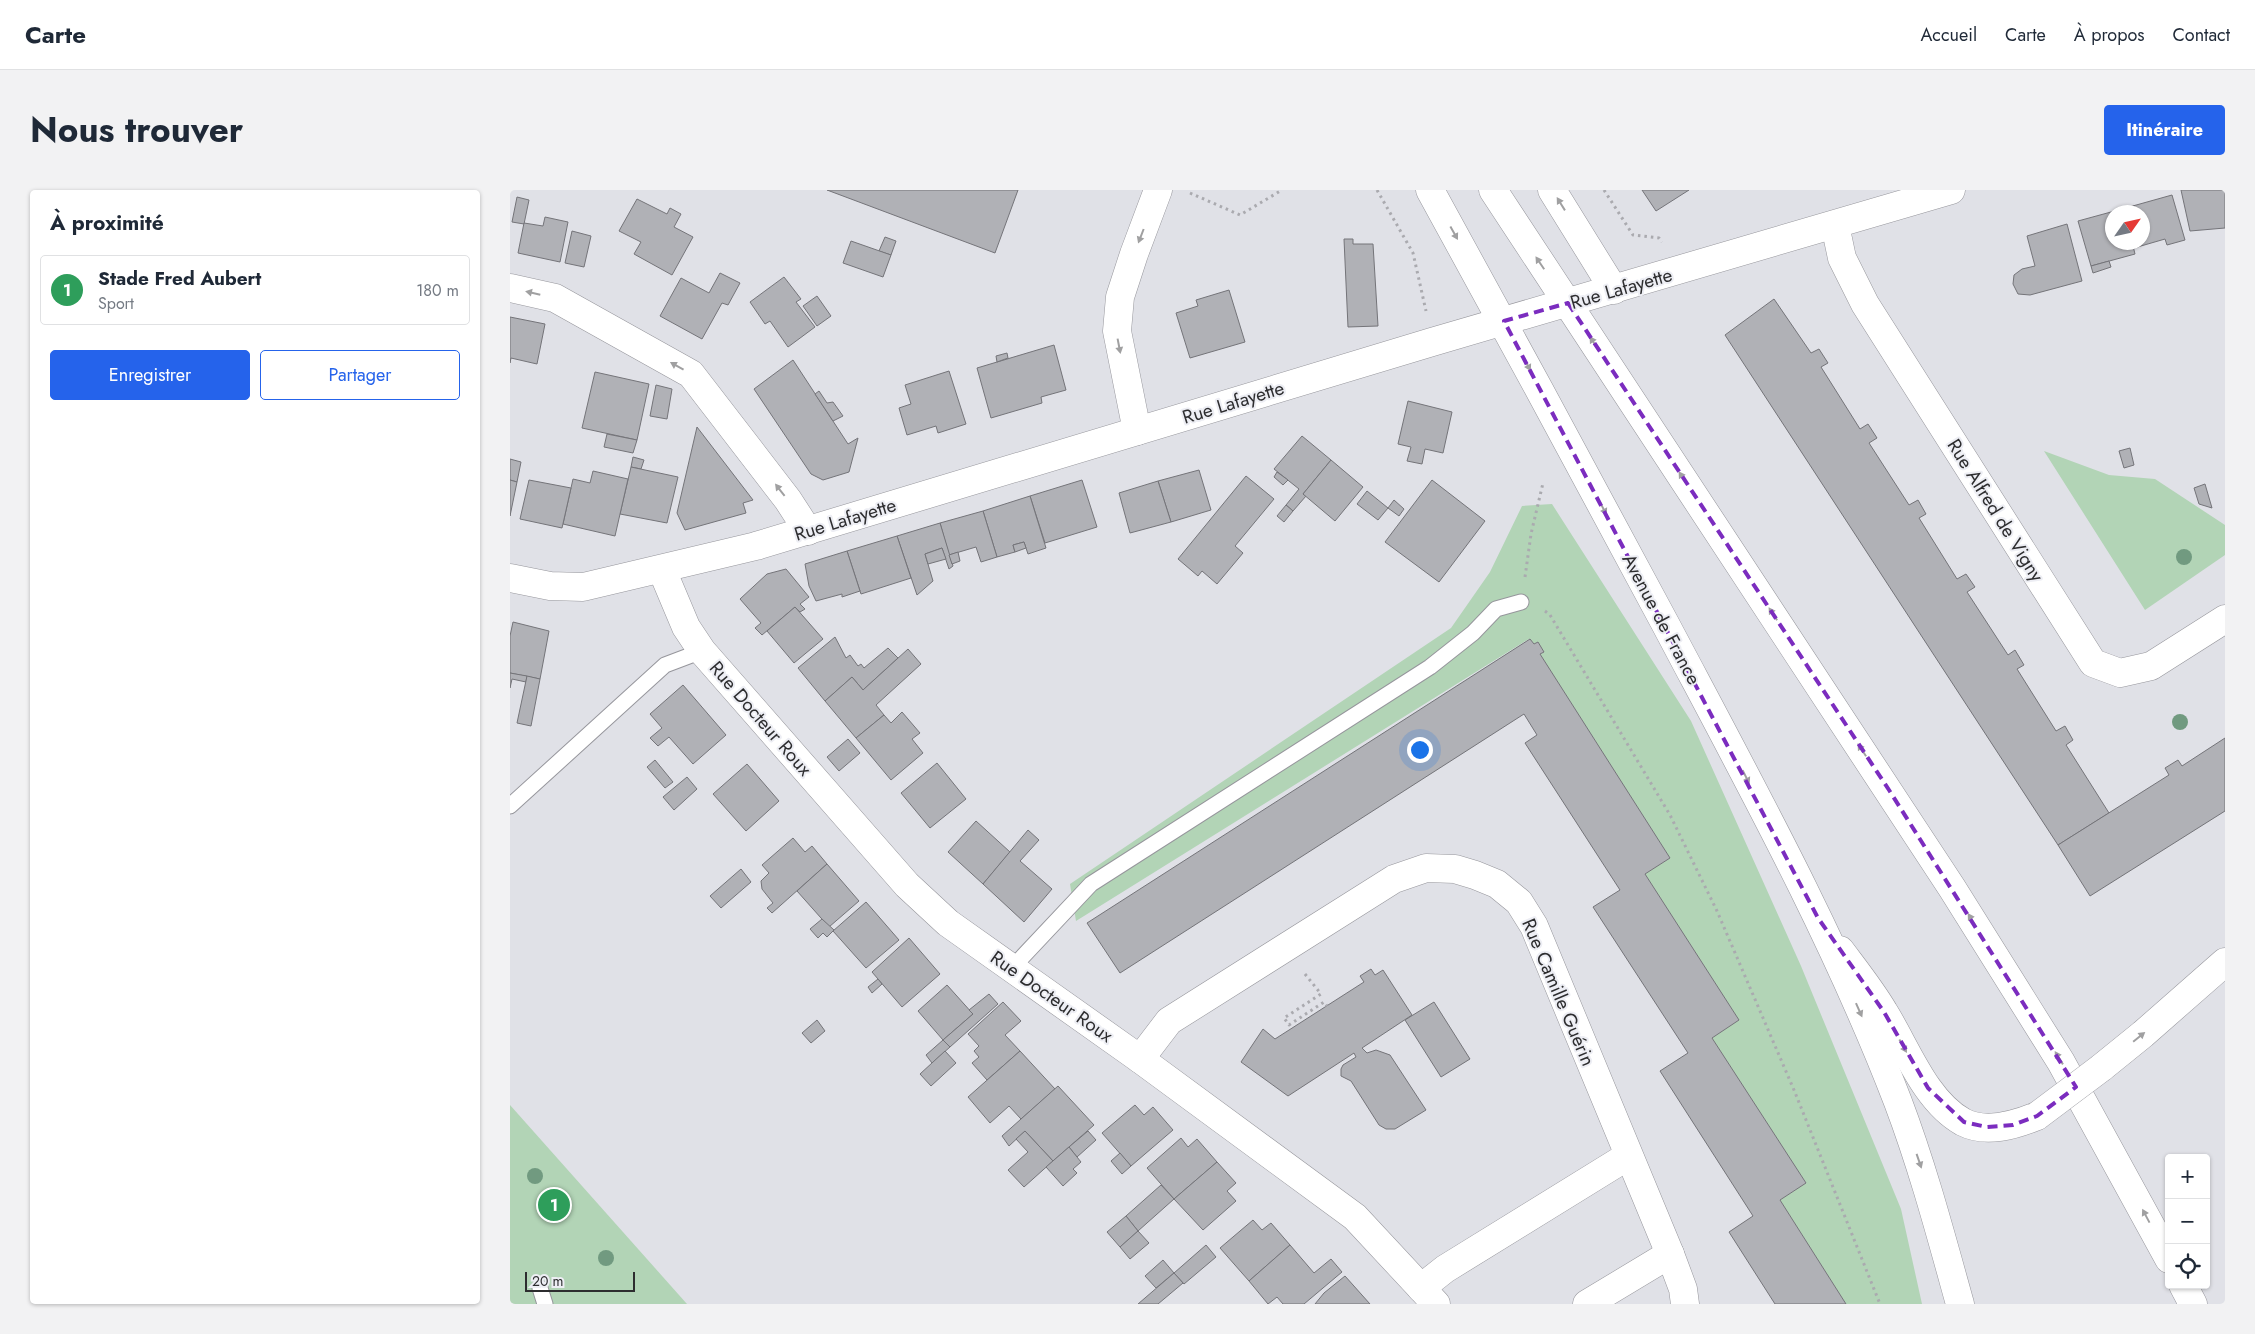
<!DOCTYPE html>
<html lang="fr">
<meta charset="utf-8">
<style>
body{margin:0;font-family:Jost,sans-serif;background:#f2f2f3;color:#1f2937}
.controls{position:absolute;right:15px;bottom:15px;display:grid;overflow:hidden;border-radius:5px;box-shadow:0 1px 4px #0004}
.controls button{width:45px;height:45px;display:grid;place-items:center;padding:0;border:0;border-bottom:1px solid #e0e1e3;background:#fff;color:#1f2937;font:25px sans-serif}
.compass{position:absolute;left:1595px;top:15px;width:45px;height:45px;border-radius:50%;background:#fff;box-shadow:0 1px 4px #0004;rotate:56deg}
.scale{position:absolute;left:15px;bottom:12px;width:110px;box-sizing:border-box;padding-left:5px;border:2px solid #2d2d2f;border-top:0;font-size:14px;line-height:18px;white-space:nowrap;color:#2d2d2f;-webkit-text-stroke:4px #edeef4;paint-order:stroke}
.you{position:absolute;left:909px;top:559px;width:18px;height:18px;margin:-12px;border:4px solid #fff;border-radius:50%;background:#1a73e8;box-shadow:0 0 0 8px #1a73e833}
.badge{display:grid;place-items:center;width:32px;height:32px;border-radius:50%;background:#2563eb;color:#fff;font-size:16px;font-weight:700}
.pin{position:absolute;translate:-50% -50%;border:2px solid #fff;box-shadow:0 1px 5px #0006}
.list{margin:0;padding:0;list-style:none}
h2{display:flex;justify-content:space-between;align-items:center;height:65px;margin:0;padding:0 20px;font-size:21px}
h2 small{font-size:16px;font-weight:400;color:#747a83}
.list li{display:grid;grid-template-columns:32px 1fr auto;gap:15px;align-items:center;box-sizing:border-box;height:70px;margin:0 10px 10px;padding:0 10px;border:1px solid #e0e1e3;border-radius:5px}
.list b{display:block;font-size:19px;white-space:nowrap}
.list p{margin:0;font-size:16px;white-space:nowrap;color:#747a83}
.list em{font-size:16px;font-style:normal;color:#747a83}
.actions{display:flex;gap:10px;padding:15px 20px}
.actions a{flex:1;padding:11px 0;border:1px solid #2563eb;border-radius:5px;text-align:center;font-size:18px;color:#2563eb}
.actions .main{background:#2563eb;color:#fff}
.icon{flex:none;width:28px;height:28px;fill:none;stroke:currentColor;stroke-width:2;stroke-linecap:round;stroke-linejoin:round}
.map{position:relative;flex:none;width:1715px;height:1114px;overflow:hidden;border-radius:5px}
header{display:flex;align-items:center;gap:30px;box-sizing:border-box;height:70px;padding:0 25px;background:#fff;border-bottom:1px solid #e0e1e3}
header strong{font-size:24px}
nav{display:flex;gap:28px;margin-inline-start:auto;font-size:18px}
.intro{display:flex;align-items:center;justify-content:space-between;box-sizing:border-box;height:120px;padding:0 30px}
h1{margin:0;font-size:35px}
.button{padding:12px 22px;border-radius:5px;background:#2563eb;color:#fff;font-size:18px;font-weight:700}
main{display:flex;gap:30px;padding:0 30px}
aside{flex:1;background:#fff;border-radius:5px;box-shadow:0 1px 4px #0004}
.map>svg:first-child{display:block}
.green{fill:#b2d4b6}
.building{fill:#b0b1b6;stroke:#747479}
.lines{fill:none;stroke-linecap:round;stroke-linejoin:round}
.lane-casing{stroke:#96969c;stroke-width:17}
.street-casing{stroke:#96969c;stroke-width:29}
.secondary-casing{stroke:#96969c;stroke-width:29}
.primary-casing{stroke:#96969c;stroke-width:29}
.path{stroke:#aaaaaf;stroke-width:3;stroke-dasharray:2.5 4;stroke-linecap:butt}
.lane{stroke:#fff;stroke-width:15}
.street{stroke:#fff;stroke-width:28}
.secondary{stroke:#fff;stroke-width:28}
.primary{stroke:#fff;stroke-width:28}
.secondary-bridge-casing{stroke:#96969c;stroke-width:29;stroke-linecap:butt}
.secondary-bridge{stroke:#fff;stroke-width:28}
.tree{fill:#719a80}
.oneway{fill:#a0a0a1}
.marked{fill:none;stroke:#7b2cbf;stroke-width:4;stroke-dasharray:10 6;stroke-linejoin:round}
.labels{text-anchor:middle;stroke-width:4;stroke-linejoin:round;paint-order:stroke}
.street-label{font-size:19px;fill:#2d2d2f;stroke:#edeef4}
</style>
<header>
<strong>Carte</strong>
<nav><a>Accueil</a><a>Carte</a><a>À propos</a><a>Contact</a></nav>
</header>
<div class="intro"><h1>Nous trouver</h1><a class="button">Itinéraire</a></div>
<main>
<aside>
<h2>À proximité<small></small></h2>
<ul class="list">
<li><span class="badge" style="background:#2e9e5b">1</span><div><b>Stade Fred Aubert</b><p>Sport</p></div><em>180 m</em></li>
</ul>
<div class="actions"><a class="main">Enregistrer</a><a>Partager</a></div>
</aside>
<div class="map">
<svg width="1715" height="1114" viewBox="0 0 1715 1114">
<rect width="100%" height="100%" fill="#e0e1e7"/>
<g class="green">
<path d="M 1534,261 L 1599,285 L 1645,289 L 1715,335 L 1715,365 L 1635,420 Z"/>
<path d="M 1042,314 L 1181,531 L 1291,776 L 1391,1019 L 1412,1114 L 1336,1114 L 1270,1010 L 1296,993 L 1202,848 L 1229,830 L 1135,684 L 1160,668 L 1030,464 L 1034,462 L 1028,452 L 1024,454 L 1019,449 L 566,731 L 560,694 L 941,438 L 980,382 L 1012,316 Z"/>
<path d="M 0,915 L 177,1114 L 0,1114 Z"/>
</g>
<g class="building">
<path d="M 317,0 L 508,0 L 485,63 Z"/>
<path d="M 1132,0 L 1179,0 L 1146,21 Z"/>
<path d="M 1671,0 L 1715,0 L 1715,38 L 1680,41 Z"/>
<path d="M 1662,5 L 1675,50 L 1657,55 L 1655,49 L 1624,58 L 1622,52 L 1632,52 L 1632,22 L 1613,22 L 1612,19 Z"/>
<path d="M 7,7 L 19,10 L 14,34 L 2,32 Z"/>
<path d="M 127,9 L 157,24 L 160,18 L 171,24 L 164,37 L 183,47 L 162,85 L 124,64 L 131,52 L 109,41 Z"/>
<path d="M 1612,19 L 1613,22 L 1602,22 L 1602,52 L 1622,52 L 1625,64 L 1581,76 L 1568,31 Z"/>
<path d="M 35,27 L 58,32 L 50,72 L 8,63 L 14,33 L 33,36 Z"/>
<path d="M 1557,34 L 1572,91 L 1520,105 L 1508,104 L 1503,94 L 1504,85 L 1512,79 L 1525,76 L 1517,46 Z"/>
<path d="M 62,41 L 81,46 L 74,77 L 55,73 Z"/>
<path d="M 375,47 L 386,51 L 381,65 L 369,61 Z"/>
<path d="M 834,49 L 843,49 L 843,54 L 863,54 L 868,136 L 838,137 Z"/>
<path d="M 341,51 L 381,65 L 373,87 L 333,73 Z"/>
<path d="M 1599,71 L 1601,77 L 1583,83 L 1581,76 Z"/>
<path d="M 210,83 L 230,93 L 218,115 L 212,113 L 192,149 L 150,126 L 171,88 L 199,103 Z"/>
<path d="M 274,87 L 291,109 L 286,112 L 305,137 L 278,157 L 260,131 L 255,134 L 240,112 Z"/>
<path d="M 719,100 L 735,152 L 680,168 L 666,123 L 688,116 L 686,110 Z"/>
<path d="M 307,106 L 321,126 L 307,136 L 293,116 Z"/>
<path d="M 1264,109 L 1301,163 L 1309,159 L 1318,173 L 1311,177 L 1350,239 L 1358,234 L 1367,248 L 1359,253 L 1399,315 L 1408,310 L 1416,324 L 1409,328 L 1447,389 L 1456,384 L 1465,397 L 1457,402 L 1498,465 L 1505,460 L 1514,475 L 1507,479 L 1546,541 L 1555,536 L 1563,550 L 1556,555 L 1599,623 L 1548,655 L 1215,145 Z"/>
<path d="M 0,127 L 35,134 L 27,174 L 1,168 L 0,173 Z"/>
<path d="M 544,155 L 556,200 L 531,207 L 532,213 L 481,228 L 467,178 Z"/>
<path d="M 497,163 L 498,168 L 487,172 L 486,166 Z"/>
<path d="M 283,170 L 338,254 L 348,248 L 339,282 L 313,290 L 301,284 L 244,199 Z"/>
<path d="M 439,181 L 456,234 L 428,243 L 426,236 L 397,245 L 389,218 L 401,214 L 395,195 Z"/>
<path d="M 85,182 L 139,194 L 127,250 L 72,238 Z"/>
<path d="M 146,195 L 162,199 L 157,229 L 140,226 Z"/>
<path d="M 309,201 L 317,213 L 323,212 L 333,226 L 323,231 L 305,204 Z"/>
<path d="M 898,211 L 942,222 L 933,263 L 915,259 L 912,274 L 897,271 L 901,257 L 888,254 Z"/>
<path d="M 187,237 L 243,310 L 233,313 L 236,323 L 175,340 L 167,323 Z"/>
<path d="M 97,244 L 127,250 L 123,263 L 94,257 Z"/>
<path d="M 792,246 L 821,270 L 793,304 L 796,306 L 783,321 L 776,315 L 789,299 L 764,279 Z"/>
<path d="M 1620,258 L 1624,275 L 1614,278 L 1609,261 Z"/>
<path d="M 123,267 L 134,270 L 131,279 L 121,277 Z"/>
<path d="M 0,269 L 11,272 L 7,292 L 0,290 Z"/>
<path d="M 821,270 L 853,297 L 825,331 L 793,304 Z"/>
<path d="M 121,277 L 168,287 L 157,333 L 110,324 Z"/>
<path d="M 689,280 L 701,320 L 661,332 L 648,291 Z"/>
<path d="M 83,281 L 118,289 L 105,346 L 53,334 L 63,289 L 80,293 Z"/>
<path d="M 767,282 L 778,290 L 773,295 L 764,287 Z"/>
<path d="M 736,286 L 764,309 L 725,356 L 733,363 L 707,394 L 692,381 L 688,386 L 668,369 Z"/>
<path d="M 0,290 L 7,292 L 0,326 Z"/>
<path d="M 19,290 L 61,298 L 52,338 L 10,329 Z"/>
<path d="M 572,290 L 587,337 L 535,353 L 520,306 Z"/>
<path d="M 922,290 L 975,331 L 929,392 L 875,352 Z"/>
<path d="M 648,291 L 661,332 L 620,343 L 609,303 Z"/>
<path d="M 1695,294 L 1702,318 L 1689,314 L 1684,298 Z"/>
<path d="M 857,301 L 878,318 L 868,330 L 847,314 Z"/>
<path d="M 520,306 L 536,358 L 518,364 L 514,352 L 503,355 L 505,362 L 487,367 L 473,321 Z"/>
<path d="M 884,310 L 894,319 L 889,326 L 878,318 Z"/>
<path d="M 776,315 L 783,321 L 774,332 L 767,326 Z"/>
<path d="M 473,321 L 487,367 L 471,372 L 466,357 L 439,365 L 430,333 Z"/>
<path d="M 430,333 L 443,376 L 439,379 L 432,358 L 415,364 L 423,391 L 407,405 L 387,346 Z"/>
<path d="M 387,346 L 401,388 L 351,404 L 337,361 Z"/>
<path d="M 514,352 L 516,358 L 505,362 L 503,355 Z"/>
<path d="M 432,358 L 436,369 L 418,374 L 415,364 Z"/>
<path d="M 337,361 L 350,401 L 332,407 L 332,404 L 306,411 L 299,396 L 295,374 Z"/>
<path d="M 448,362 L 450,371 L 442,374 L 439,365 Z"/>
<path d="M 276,379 L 299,407 L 290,414 L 295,419 L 290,422 L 285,417 L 252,445 L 245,438 L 251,433 L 230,409 L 257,384 Z"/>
<path d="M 285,417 L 313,449 L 284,473 L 257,441 Z"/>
<path d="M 3,432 L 39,441 L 30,489 L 0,483 L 0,446 Z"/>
<path d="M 325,447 L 336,468 L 340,465 L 348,476 L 351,474 L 354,478 L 378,458 L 388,468 L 353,500 L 342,487 L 315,511 L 288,478 Z"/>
<path d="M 1020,449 L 1024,454 L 1028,452 L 1034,462 L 1030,464 L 1160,668 L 1135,684 L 1229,830 L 1202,848 L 1296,993 L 1270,1010 L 1336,1114 L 1265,1114 L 1219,1042 L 1243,1026 L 1150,881 L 1178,863 L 1083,717 L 1110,700 L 1015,553 L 1027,545 L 1014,524 L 610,783 L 577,733 Z"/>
<path d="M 398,459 L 411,474 L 366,515 L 374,525 L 346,548 L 315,511 L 342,487 L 353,500 Z"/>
<path d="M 0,483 L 17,486 L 16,492 L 2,489 L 0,498 Z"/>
<path d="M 17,486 L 30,489 L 21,536 L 7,533 Z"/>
<path d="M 173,495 L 216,545 L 183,574 L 159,547 L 148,556 L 140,548 L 152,538 L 140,524 Z"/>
<path d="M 392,522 L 410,543 L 402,549 L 413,563 L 381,590 L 346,548 L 374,525 L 381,533 Z"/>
<path d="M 1715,548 L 1715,621 L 1580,706 L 1548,655 L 1659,585 L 1655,578 L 1668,570 L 1672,576 Z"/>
<path d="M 338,549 L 350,563 L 329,581 L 317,567 Z"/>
<path d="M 145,570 L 163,592 L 155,598 L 137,577 Z"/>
<path d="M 427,573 L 456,609 L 420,638 L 391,603 Z"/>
<path d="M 237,574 L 269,611 L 236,641 L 203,604 Z"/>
<path d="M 177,587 L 187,599 L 164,620 L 153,607 Z"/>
<path d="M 466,631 L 500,662 L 473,694 L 438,662 Z"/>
<path d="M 518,640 L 529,650 L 510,671 L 542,699 L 514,732 L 473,694 Z"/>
<path d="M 283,648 L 295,662 L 302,656 L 317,674 L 262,723 L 257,718 L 263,713 L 252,699 L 251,691 L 259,683 L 252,675 Z"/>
<path d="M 317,674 L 349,711 L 319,737 L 287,701 Z"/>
<path d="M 231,679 L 241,692 L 211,718 L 200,706 Z"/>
<path d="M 356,712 L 389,750 L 356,778 L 323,741 Z"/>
<path d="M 312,729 L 324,740 L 317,747 L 313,743 L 308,748 L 300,739 Z"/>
<path d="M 399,748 L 430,784 L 392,817 L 362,782 Z"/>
<path d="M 861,779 L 865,785 L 873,780 L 902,825 L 852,858 L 857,863 L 866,860 L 880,865 L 916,920 L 885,939 L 876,939 L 869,935 L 841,891 L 831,886 L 831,879 L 833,875 L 846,867 L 844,863 L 778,906 L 731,872 L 753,839 L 765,849 L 854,792 L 850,786 Z"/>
<path d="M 368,789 L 372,794 L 362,803 L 358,797 Z"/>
<path d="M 437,795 L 463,824 L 433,850 L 408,821 Z"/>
<path d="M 479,804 L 488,814 L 440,857 L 433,850 L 463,824 L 459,820 Z"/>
<path d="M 493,812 L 511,831 L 495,845 L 510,861 L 477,890 L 462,873 L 469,867 L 464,861 L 469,856 L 458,844 Z"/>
<path d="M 924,812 L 960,869 L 931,887 L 895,830 Z"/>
<path d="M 307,830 L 315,841 L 301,853 L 292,843 Z"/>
<path d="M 433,850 L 440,857 L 422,873 L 416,865 Z"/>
<path d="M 435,861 L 446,873 L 421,896 L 410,884 Z"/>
<path d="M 510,861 L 545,899 L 511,929 L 499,916 L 480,933 L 458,907 Z"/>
<path d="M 548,896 L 584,935 L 543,971 L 515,941 L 499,956 L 492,946 Z"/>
<path d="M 625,915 L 634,925 L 643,917 L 663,940 L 621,976 L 592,943 Z"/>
<path d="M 515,941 L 543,971 L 514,997 L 498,980 L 518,962 L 506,949 Z"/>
<path d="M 578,941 L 586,950 L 567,967 L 559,957 Z"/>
<path d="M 671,948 L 678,957 L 687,949 L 707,972 L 664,1009 L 637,978 Z"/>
<path d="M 559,957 L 571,972 L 563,979 L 567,983 L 553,996 L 536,977 Z"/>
<path d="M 610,963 L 621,976 L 612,984 L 601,971 Z"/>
<path d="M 707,972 L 726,993 L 717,1001 L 726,1011 L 693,1040 L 664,1009 Z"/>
<path d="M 651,995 L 664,1009 L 628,1041 L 616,1026 Z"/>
<path d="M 616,1026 L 628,1041 L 610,1057 L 597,1042 Z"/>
<path d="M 743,1030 L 752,1040 L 761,1033 L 780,1055 L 739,1091 L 710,1058 Z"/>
<path d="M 628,1041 L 639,1053 L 620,1069 L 610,1057 Z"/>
<path d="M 696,1055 L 706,1067 L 674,1094 L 664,1083 Z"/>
<path d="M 780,1055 L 804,1083 L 821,1069 L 832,1082 L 794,1114 L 773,1114 L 767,1107 L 758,1114 L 739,1091 Z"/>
<path d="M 653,1070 L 664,1083 L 646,1098 L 635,1086 Z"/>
<path d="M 664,1083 L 673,1093 L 648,1114 L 628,1114 Z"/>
<path d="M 835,1086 L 860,1114 L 805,1114 L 814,1103 Z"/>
</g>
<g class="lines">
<g class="lane-casing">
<g id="lane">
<path d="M 0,616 L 155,475 L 192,461"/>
<path d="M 502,778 L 581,694 L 920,477 L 963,443 L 986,419 L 1011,412"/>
<path d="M 30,1098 L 35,1114"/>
</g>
</g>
<g class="street-casing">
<g id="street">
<path d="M 1042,0 L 1104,100"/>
<path d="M 1325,35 L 1332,68 L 1355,114 L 1583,473 L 1610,483 L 1641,476 L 1715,429"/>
<path d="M 0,98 L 45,108 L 181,184 L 278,310 L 298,341"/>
<path d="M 627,241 L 607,141 L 610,107 L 624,64 L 648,0"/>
<path d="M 152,380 L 176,437 L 192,461 L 397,695 L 438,733 L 630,869 L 845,1027 L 926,1114"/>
<path d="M 0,388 L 40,396 L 73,397 L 246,356 L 922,152 L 1441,0"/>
<path d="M 630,869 L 659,831 L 884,689 L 916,678 L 945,679 L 965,685 L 987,694 L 1009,712 L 1024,736 L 1160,1064 L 1173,1099 L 1175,1114"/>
<path d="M 911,1098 L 935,1079 L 1118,966"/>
<path d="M 1077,1114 L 1160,1064"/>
</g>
</g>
<g class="secondary-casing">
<g id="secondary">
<path d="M 1330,760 C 1345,780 1361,800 1374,822 C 1396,857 1415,911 1453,932 C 1476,944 1505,935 1527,926"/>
<path d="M 1591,878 L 1633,844 L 1715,772"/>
</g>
</g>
<g class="primary-casing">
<g id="primary">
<path d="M 920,0 C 1000,145 1079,291 1157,437 C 1239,592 1325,748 1388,912 C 1413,978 1431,1046 1450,1114"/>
<path d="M 983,0 L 1442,698 L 1551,872 L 1659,1069"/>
<path d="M 1673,1095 L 1683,1114"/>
</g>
</g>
<g class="path">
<path d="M 867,0 L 903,63 L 916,121"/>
<path d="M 1094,0 L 1123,45 L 1149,48 L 1152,52"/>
<path d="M 680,3 L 730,25 L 772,0"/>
<path d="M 1015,387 L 1021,344 L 1033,293"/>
<path d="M 1035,421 L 1040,425 L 1160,625 L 1207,721 L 1284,900 L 1370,1114"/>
<path d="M 795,784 L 811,804 L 774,828 L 779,835 L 814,812 L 817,816"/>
</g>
<use href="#lane" class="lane"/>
<use href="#street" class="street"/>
<use href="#secondary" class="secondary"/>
<use href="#primary" class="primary"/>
<g class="secondary-bridge-casing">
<path id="secondary-bridge" d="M 1527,926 L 1591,878"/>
</g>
<use href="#secondary-bridge" class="secondary-bridge"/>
</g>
<g class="tree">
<circle cx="1674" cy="367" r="8"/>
<circle cx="1670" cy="532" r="8"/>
<circle cx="25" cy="986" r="8"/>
<circle cx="96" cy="1068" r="8"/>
</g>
<defs><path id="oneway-solid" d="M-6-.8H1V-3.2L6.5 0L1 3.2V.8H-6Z" transform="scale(1.25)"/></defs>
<g class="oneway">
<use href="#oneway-solid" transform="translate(1051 14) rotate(-122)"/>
<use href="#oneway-solid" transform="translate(944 43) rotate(61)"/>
<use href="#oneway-solid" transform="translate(631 46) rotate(111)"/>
<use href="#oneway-solid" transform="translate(1030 73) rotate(-124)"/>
<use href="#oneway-solid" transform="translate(23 103) rotate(-167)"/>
<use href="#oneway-solid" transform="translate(1084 153) rotate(-123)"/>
<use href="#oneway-solid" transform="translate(609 156) rotate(79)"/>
<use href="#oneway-solid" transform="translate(1017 174) rotate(62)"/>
<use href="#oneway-solid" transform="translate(167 176) rotate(-151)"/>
<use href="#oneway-solid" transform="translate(1173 288) rotate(-123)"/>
<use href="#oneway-solid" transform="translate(270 300) rotate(-128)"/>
<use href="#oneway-solid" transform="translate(1093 318) rotate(62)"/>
<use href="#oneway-solid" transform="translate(1263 424) rotate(-123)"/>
<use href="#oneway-solid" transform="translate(1352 560) rotate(-123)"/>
<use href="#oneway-solid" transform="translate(1236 587) rotate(63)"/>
<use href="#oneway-solid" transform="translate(1462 730) rotate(-122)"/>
<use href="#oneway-solid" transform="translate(1349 820) rotate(66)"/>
<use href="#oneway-solid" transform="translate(1629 847) rotate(-39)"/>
<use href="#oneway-solid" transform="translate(1393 856) rotate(61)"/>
<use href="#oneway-solid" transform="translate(1549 868) rotate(-122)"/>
<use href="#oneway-solid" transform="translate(1409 971) rotate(71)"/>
<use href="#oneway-solid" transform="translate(1636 1026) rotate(-118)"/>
</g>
<path class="marked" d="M 1058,113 L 1379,600 L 1566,897 L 1527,926 L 1503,935 L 1477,937 L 1454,932 L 1418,898 L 1374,822 L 1308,728 L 994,131 Z"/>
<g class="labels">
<g class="street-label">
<text transform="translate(1111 98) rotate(-16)" y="7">Rue Lafayette</text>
<text transform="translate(723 212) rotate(-17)" y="7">Rue Lafayette</text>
<text transform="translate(1486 320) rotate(58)" y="7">Rue Alfred de Vigny</text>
<text transform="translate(335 329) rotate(-17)" y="7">Rue Lafayette</text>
<text transform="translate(1152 429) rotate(62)" y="7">Avenue de France</text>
<text transform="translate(251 528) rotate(49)" y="7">Rue Docteur Roux</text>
<text transform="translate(1049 802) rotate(67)" y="7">Rue Camille Guérin</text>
<text transform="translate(542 806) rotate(35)" y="7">Rue Docteur Roux</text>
</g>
</g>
</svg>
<div class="controls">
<button>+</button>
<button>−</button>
<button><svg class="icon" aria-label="locate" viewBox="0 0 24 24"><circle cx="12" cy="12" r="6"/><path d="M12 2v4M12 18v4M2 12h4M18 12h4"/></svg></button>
</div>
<svg class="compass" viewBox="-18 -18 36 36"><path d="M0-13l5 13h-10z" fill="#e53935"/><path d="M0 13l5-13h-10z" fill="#747a83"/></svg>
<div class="scale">20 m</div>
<div class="you"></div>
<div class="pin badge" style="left:44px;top:1015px;background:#2e9e5b">1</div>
</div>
</main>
